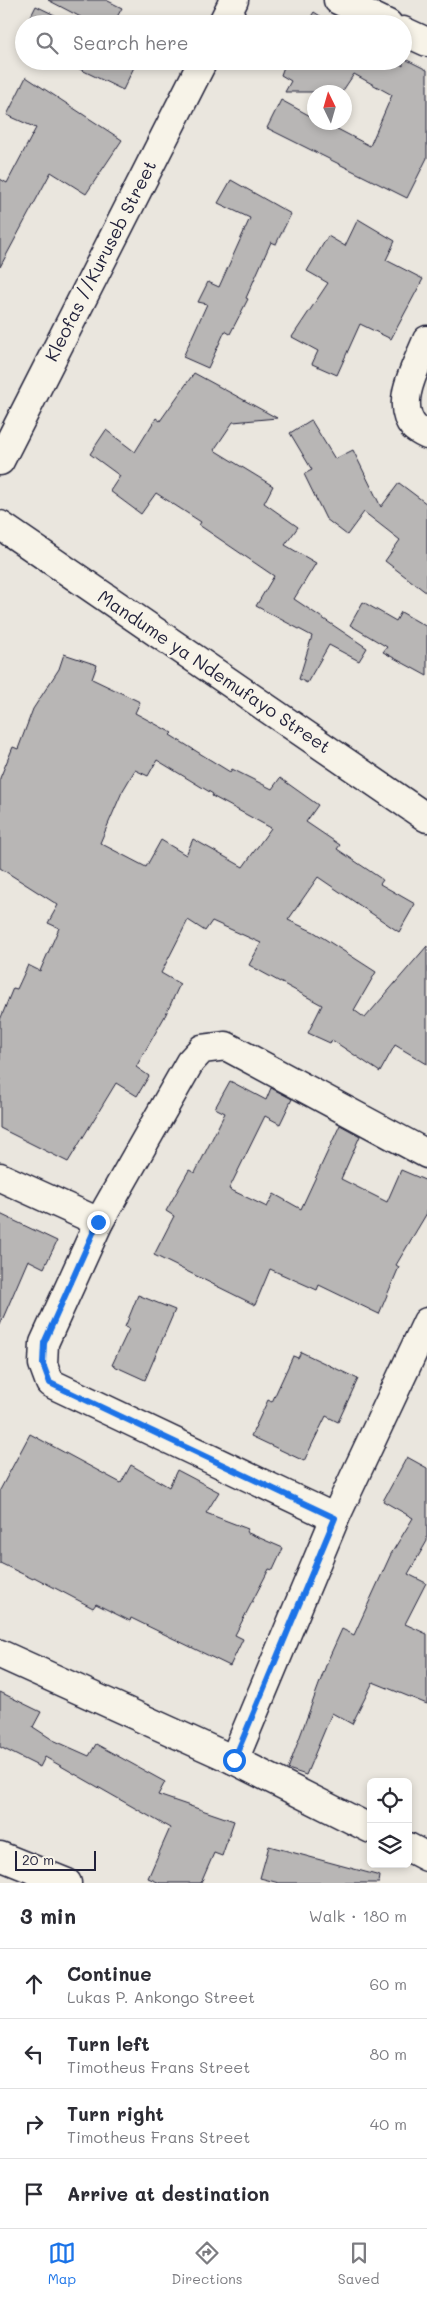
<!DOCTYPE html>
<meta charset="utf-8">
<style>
body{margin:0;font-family:Mali,sans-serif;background:#f2f2f3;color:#2b2b33}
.controls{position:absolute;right:15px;bottom:15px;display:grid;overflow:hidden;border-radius:8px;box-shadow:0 2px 8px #0003}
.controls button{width:45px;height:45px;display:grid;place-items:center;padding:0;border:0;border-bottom:1px solid #e1e1e2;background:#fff;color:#2b2b33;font:25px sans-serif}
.compass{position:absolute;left:307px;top:85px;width:45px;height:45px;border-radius:50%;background:#fff;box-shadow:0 2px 8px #0003;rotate:355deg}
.scale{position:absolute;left:15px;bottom:12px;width:81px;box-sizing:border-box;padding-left:5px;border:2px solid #22223b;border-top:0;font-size:14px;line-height:18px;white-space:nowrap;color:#22223b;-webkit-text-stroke:4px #f7f3e8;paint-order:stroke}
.stop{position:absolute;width:15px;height:15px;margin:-11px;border:4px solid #1a73e8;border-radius:50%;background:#fff}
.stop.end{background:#1a73e8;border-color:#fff;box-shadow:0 1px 5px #0008}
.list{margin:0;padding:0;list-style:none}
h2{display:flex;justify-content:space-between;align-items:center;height:65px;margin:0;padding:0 20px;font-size:21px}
h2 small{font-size:16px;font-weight:400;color:#7c7c81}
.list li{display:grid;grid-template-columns:32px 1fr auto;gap:15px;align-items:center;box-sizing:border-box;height:70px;padding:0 20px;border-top:1px solid #e1e1e2}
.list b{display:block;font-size:19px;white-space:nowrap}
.list p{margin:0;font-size:16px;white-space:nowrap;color:#7c7c81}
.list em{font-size:16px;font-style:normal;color:#7c7c81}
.icon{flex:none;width:28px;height:28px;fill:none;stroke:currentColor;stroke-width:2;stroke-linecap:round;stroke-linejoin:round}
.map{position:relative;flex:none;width:427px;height:1883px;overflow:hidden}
.search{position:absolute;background:#fff;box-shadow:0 2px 8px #0003;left:15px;right:15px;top:15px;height:55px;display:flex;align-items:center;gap:12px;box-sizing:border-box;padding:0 18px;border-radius:28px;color:#7c7c81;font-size:19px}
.sheet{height:345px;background:#fff}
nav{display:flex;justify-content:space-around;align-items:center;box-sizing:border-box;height:70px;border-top:1px solid #e1e1e2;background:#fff;font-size:14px;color:#7c7c81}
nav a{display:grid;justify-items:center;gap:2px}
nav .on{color:#1a73e8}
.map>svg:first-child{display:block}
.building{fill:#b8b6b5;stroke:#22223b;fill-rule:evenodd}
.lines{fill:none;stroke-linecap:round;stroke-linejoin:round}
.minor-casing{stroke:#22223b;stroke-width:31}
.minor{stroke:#f7f3e8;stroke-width:28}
.route{stroke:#1a73e8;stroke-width:6}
.labels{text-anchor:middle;stroke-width:5;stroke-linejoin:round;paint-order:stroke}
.street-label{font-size:18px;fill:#22223b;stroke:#f7f3e8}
</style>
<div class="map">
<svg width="427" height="1883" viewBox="0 0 427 1883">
<rect width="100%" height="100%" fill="#eae6de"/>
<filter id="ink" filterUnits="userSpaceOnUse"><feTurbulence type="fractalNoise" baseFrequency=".02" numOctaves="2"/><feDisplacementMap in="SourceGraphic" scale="10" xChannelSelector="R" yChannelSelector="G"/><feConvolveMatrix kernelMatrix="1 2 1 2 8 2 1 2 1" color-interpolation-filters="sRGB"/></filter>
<g filter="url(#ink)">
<g class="building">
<path d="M 48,0 L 106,0 L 122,8 L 113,24 L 94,24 Z"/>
<path d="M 36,6 L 65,20 L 63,24 L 27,24 Z"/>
<path d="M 314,12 L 333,24 L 306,24 Z"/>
<path d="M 403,58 L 427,70 L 427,158 L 407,198 L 267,128 L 281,100 L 314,118 L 314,122 L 324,122 L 370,146 L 392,95 L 354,74 L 342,92 L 285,92 L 291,81 L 281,75 L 286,61 L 396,61 L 403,66 Z"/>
<path d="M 63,61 L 137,61 L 123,90 Z"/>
<path d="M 26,77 L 122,140 L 86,194 L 51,172 L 0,267 L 0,179 L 7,183 L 36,128 L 7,115 Z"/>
<path d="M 231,180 L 291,214 L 276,244 L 271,242 L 246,298 L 248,299 L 230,334 L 225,331 L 208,368 L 183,357 L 207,304 L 198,302 L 208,282 L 219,287 L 250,218 L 218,203 Z"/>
<path d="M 358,219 L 395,241 L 386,260 L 423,279 L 391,339 L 360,324 L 337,375 L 312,364 L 318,351 L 292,337 L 328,283 L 307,271 L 328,236 L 345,246 Z"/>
<path d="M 194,373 L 277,418 L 233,422 L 214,450 L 273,486 L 264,503 L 298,527 L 285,545 L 316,563 L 294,599 L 367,648 L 359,661 L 329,645 L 307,683 L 299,679 L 312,636 L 256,606 L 274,576 L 199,525 L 201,522 L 156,493 L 141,514 L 110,491 L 120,476 L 90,454 L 106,430 L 135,452 L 156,418 L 160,421 Z"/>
<path d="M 311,420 L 335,459 L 353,450 L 381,507 L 399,483 L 427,504 L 427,593 L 385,561 L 400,540 L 364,512 L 347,535 L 326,519 L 304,474 L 312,470 L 290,433 Z"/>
<path d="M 363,602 L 396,621 L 401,612 L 427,627 L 427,676 L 383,652 L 387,647 L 350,625 Z"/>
<path d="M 64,654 L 97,665 L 92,679 L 140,702 L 135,713 L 172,733 L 170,735 L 230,772 L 232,769 L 272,789 L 280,778 L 318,805 L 306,822 L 340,845 L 337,849 L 383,880 L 380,884 L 415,904 L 399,932 L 318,877 L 288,920 L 314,932 L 376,972 L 354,1010 L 365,1018 L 427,946 L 427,1064 L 395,1045 L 380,1072 L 332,1040 L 330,1043 L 308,1033 L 322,1005 L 249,965 L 261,943 L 212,921 L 205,931 L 188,920 L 161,973 L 180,984 L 165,1016 L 136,1067 L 149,1076 L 137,1096 L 116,1083 L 68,1162 L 0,1128 L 0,1020 L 13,988 L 17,989 L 28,965 L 40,971 L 59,928 L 48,923 L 58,905 L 0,868 L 0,778 L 13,747 L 18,749 L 33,709 L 59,669 ZM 157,760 L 213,794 L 212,796 L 271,828 L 243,867 L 193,839 L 186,855 L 161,840 L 146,867 L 100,843 L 122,792 L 135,770 L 148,776 Z"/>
<path d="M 230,1081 L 266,1100 L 271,1088 L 292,1099 L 280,1124 L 265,1116 L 229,1189 L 267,1207 L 274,1194 L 301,1209 L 340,1125 L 360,1136 L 341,1179 L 387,1202 L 401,1170 L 427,1181 L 427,1213 L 396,1265 L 399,1267 L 379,1314 L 319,1285 L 317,1290 L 270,1269 L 255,1305 L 154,1255 L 174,1216 L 166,1211 L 189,1170 L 195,1173 L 225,1113 L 215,1108 Z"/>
<path d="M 0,1214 L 57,1241 L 44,1268 L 28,1260 L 0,1325 Z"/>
<path d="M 138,1295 L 175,1310 L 145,1380 L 112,1365 L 129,1329 L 125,1327 Z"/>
<path d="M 301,1352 L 358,1379 L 338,1422 L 326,1416 L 304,1461 L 251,1436 L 268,1400 L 272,1402 L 293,1356 L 298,1358 Z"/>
<path d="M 30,1434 L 121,1483 L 131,1465 L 169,1487 L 177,1470 L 219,1492 L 206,1513 L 248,1529 L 246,1532 L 283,1548 L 273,1570 L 269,1569 L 235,1635 L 243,1639 L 230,1666 L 131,1618 L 130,1621 L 96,1604 L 93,1608 L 34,1577 L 33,1579 L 0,1563 L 0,1490 Z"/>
<path d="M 407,1457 L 427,1468 L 427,1541 L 408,1574 L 426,1583 L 405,1624 L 427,1634 L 427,1704 L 373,1682 L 352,1724 L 332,1713 L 306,1775 L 288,1769 L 328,1660 L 342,1629 L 354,1635 L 391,1554 L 413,1518 L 383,1501 Z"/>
<path d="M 0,1692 L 41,1712 L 33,1727 L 53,1740 L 89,1756 L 96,1744 L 165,1782 L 158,1795 L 234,1821 L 222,1856 L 214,1853 L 201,1883 L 160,1883 L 148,1878 L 170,1828 L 45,1757 L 40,1767 L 0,1747 Z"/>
<path d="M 269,1846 L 380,1876 L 379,1883 L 279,1883 L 260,1878 Z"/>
</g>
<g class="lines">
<g class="minor-casing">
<g id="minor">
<path d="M 338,0 L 388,24"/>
<path d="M 222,24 L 234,0"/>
<path d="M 403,31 L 427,42"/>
<path d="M 427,340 C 418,364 393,403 414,427 C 417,430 423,433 427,435"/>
<path d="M 0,461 L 203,61"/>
<path d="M 0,525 L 427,818"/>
<path d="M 0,1177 L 99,1222"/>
<path d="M 335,1518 L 50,1383 L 43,1364 L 44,1343 L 99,1222 L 190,1062 L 202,1049 L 226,1046 L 427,1154"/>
<path d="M 0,1654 L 234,1760 L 371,1829"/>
<path d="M 234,1760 L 335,1518 L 427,1322"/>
<path d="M 408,1847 L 427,1857"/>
<path d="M 0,1856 L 67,1883"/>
</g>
</g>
<use href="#minor" class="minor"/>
</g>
</g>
<g class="lines" filter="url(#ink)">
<path class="route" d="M 98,1222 L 44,1343 L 43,1364 L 50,1383 L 335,1518 L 234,1760"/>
</g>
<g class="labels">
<g class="street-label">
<text transform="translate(101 261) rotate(-63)" y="6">Kleofas //Kuruseb Street</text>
<text transform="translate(214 672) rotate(34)" y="6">Mandume ya Ndemufayo Street</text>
</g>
</g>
</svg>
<div class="controls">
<button><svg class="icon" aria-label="locate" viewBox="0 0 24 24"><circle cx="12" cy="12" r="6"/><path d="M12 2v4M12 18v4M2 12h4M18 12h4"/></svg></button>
<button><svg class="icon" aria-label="layers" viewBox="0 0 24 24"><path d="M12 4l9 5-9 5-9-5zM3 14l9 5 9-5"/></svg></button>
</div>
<svg class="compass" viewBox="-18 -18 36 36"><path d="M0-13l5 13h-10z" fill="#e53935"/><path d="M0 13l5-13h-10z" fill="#7c7c81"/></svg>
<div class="scale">20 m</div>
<div class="stop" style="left:234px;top:1760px"></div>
<div class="stop end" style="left:98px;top:1222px"></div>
<div class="search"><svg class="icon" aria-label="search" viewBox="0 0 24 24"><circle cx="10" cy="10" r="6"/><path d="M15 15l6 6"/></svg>Search here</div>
</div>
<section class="sheet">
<h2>3 min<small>Walk · 180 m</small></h2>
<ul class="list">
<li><svg class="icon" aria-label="ahead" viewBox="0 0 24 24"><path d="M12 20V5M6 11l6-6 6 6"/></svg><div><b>Continue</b><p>Lukas P. Ankongo Street</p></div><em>60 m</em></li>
<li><svg class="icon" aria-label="left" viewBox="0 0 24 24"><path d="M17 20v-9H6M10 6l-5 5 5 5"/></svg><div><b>Turn left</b><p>Timotheus Frans Street</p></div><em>80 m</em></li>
<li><svg class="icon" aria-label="right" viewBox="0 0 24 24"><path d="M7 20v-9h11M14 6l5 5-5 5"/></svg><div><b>Turn right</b><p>Timotheus Frans Street</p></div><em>40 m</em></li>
<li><svg class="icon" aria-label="arrive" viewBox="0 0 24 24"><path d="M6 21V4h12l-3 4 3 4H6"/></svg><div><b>Arrive at destination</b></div></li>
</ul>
</section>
<nav>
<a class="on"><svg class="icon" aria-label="map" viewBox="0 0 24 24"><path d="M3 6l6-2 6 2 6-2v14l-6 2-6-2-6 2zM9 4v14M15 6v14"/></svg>Map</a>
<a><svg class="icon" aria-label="directions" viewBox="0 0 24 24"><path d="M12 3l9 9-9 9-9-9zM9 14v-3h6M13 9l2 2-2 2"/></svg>Directions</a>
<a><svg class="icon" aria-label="saved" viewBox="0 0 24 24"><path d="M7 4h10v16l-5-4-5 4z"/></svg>Saved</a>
</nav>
